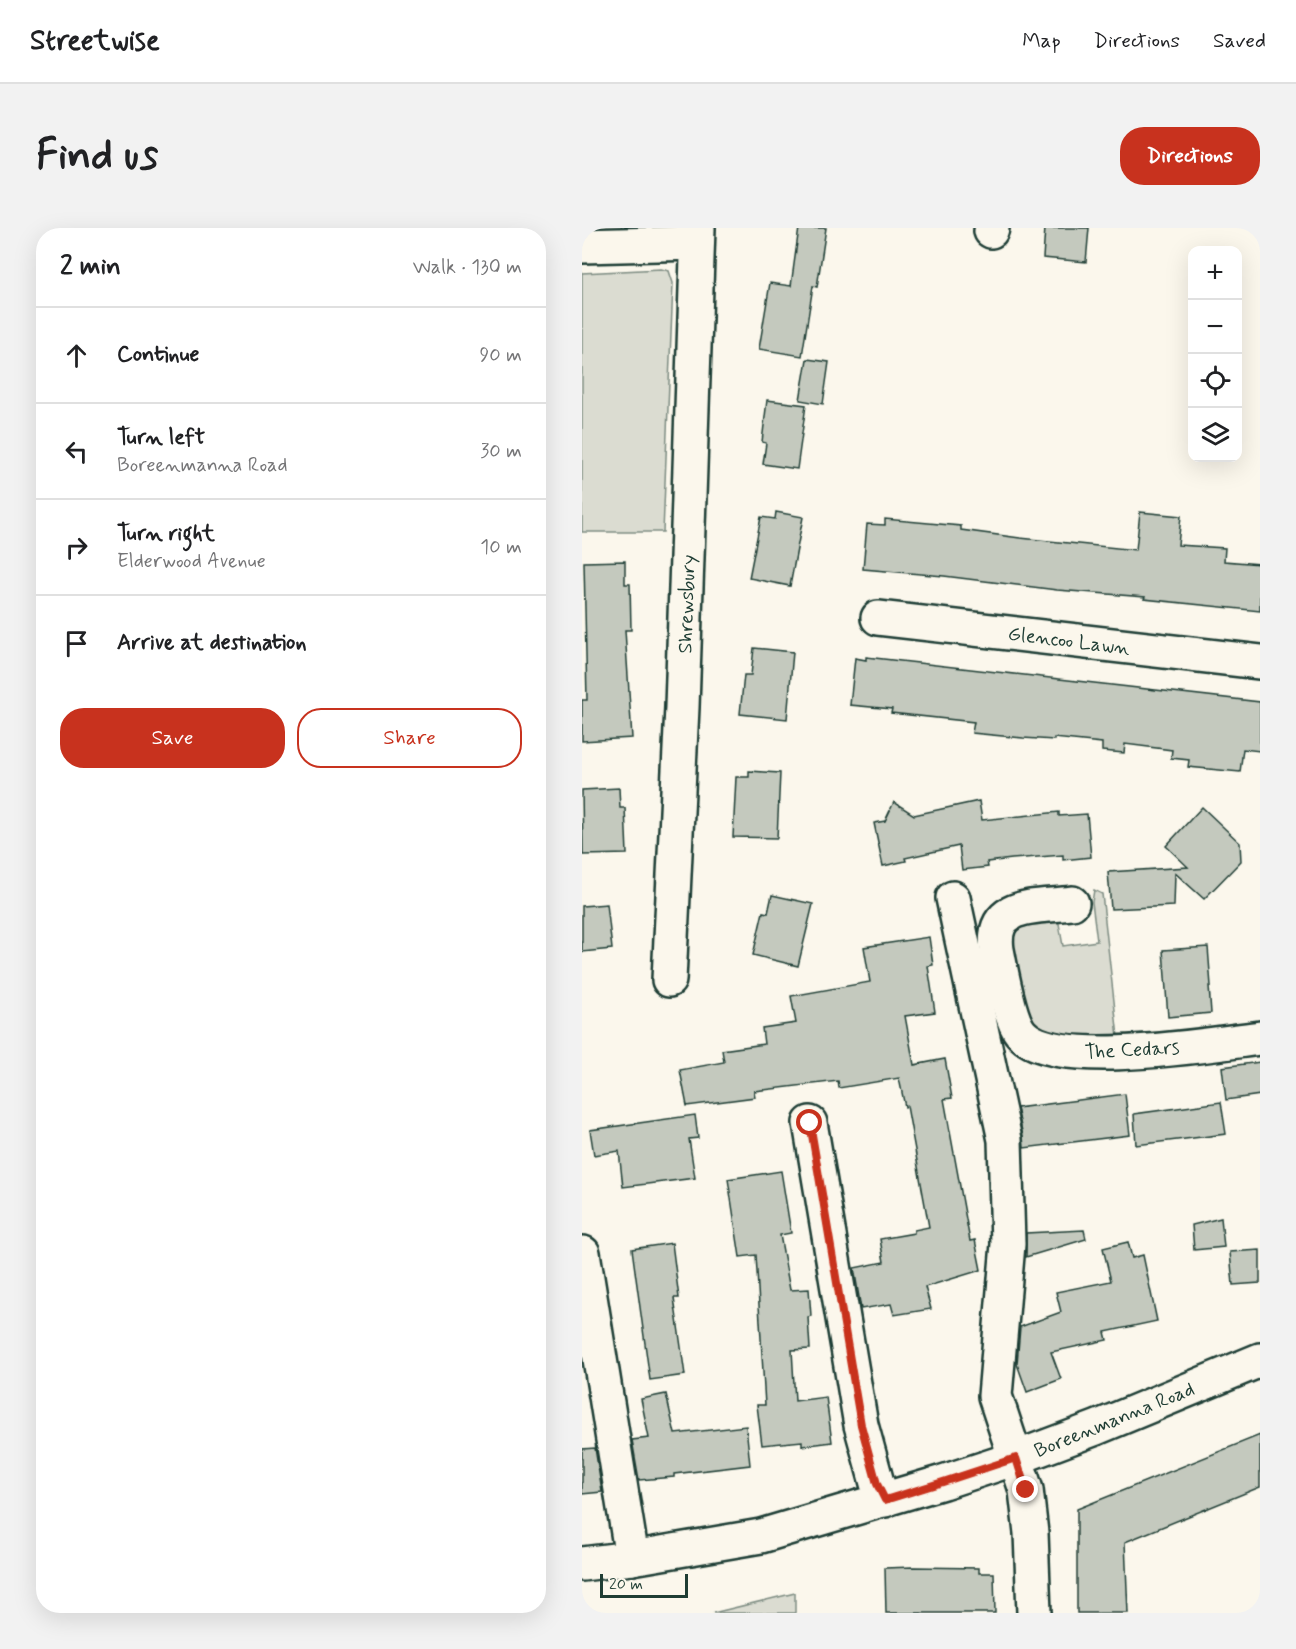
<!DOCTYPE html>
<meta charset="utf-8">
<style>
body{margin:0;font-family:Mynerve,sans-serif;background:#f2f2f2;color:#202124}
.controls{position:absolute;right:18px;top:18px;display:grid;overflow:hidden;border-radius:12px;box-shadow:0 6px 24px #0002}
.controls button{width:54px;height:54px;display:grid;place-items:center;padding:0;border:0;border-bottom:2px solid #e0e0e0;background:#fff;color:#202124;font:30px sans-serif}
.scale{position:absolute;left:18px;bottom:15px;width:88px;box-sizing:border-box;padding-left:6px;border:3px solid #1f3d34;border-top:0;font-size:16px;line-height:21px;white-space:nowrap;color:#1f3d34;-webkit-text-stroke:4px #fbf7ec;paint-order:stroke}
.stop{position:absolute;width:18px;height:18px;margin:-14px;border:4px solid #c8321e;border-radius:50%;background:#fff}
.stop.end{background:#c8321e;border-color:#fff;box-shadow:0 2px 6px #0008}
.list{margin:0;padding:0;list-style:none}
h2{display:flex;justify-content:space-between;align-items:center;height:78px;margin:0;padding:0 24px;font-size:26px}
h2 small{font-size:20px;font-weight:400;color:#757577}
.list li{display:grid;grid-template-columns:39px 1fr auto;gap:18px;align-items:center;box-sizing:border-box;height:96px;padding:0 24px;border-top:2px solid #e0e0e0}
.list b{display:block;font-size:22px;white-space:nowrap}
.list p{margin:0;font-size:20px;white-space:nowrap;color:#757577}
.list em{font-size:20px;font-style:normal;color:#757577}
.actions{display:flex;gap:12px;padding:18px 24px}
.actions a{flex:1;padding:14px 0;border:2px solid #c8321e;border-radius:24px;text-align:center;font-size:21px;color:#c8321e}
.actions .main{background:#c8321e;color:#fff}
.icon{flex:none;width:33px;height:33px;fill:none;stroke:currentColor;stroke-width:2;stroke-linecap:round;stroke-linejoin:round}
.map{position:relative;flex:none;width:678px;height:1385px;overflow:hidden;border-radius:24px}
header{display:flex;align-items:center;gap:36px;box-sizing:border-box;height:84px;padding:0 30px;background:#fff;border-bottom:2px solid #e0e0e0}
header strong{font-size:28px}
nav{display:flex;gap:33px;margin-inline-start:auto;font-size:21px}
.intro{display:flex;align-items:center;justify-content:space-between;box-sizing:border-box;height:144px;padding:0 36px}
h1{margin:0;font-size:42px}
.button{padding:15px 27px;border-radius:24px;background:#c8321e;color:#fff;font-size:21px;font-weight:700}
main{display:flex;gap:36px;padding:0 36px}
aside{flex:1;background:#fff;border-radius:24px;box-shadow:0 6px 24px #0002}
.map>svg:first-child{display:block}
.green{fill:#dbdcd1;stroke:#7d8c82;stroke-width:1.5}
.building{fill:#c4c9be;stroke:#1f3d34;stroke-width:1.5}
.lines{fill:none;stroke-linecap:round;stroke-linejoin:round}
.street-casing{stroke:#1f3d34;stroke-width:38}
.secondary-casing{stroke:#1f3d34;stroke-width:38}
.street{stroke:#fbf7ec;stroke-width:33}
.secondary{stroke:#fbf7ec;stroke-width:33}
.route{stroke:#c8321e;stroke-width:8}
.labels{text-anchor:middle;stroke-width:4.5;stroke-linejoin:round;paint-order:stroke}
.street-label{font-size:20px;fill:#1f3d34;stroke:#fbf7ec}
</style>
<header>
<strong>Streetwise</strong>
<nav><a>Map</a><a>Directions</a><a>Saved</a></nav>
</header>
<div class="intro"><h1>Find us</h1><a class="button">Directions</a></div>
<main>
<aside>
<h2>2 min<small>Walk · 130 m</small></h2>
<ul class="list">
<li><svg class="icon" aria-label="ahead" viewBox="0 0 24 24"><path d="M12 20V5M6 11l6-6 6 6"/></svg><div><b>Continue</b></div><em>90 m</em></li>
<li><svg class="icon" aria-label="left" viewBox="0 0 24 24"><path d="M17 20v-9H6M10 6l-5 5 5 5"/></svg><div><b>Turn left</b><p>Boreenmanna Road</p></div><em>30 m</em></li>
<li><svg class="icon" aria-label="right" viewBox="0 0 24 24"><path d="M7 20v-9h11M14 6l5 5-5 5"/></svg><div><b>Turn right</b><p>Elderwood Avenue</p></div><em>10 m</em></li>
<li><svg class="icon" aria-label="arrive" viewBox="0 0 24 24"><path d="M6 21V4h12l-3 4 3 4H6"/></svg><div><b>Arrive at destination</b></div></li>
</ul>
<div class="actions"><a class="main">Save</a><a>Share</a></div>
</aside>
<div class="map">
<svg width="678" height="1385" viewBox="0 0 678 1385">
<rect width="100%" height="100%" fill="#fbf7ec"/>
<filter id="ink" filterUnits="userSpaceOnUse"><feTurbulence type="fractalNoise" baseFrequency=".0167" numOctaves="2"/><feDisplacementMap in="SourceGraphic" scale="12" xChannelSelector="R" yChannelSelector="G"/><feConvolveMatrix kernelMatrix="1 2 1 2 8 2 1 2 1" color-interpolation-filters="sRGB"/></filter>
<g filter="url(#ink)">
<g class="green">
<path d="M 79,41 L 87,43 L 91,55 L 81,304 L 0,304 L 0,45 Z"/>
<path d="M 512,662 L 520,666 L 536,809 L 461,806 L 447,791 L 429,714 L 430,706 L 440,693 L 476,690 L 481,718 L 515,713 L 510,674 Z"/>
<path d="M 213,1365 L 213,1385 L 131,1385 Z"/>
</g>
<g class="building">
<path d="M 217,0 L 244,0 L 235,59 L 231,58 L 220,128 L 177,121 L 188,55 L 209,58 Z"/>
<path d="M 463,0 L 507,0 L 504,34 L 461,30 Z"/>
<path d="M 225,131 L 247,134 L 241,176 L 218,172 Z"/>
<path d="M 185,172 L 224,177 L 215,241 L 181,236 L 184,215 L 180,214 Z"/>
<path d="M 194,284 L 221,289 L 208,358 L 167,350 L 179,289 L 193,291 Z"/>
<path d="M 558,284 L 599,288 L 596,317 L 643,320 L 642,333 L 678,336 L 678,383 L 562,371 L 563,369 L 475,362 L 362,348 L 281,341 L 285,296 L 303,297 L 303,291 L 379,298 L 379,302 L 438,310 L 554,322 Z"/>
<path d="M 43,333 L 43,356 L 48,356 L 49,402 L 43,402 L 50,510 L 0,513 L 0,472 L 5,472 L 2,334 Z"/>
<path d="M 172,420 L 211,424 L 205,491 L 158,486 L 162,447 L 169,447 Z"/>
<path d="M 284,429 L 678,474 L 678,523 L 661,521 L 658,544 L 606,539 L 607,532 L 589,530 L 590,522 L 543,516 L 542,525 L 520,523 L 520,515 L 472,510 L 472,512 L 441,510 L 390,505 L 392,494 L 309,485 L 310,481 L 268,477 L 273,430 L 284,432 Z"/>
<path d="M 167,543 L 198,545 L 195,610 L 151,609 L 154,549 L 167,549 Z"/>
<path d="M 37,560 L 38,580 L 43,580 L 45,626 L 1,627 L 0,562 Z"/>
<path d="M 397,573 L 400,592 L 477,584 L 477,588 L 505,586 L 509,629 L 481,632 L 481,627 L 430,631 L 405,634 L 406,639 L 380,642 L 377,618 L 323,630 L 324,633 L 301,638 L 292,595 L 303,593 L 312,574 L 332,587 Z"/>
<path d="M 620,579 L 658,615 L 659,633 L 622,671 L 593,645 L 592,678 L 529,681 L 526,644 L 606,639 L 584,618 Z"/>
<path d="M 190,667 L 231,676 L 216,738 L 171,727 L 181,684 L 186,685 Z"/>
<path d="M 25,676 L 30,721 L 0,724 L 0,678 Z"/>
<path d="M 347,709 L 351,737 L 346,738 L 353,784 L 323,788 L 332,837 L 363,831 L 370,870 L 362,871 L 388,1013 L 393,1012 L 399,1042 L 343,1059 L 349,1081 L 312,1087 L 309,1076 L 279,1081 L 272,1040 L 302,1034 L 298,1011 L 332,1005 L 332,1002 L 347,999 L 325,878 L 323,879 L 317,850 L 257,860 L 256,853 L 172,863 L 173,869 L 105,878 L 98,842 L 142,834 L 140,822 L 182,816 L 180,800 L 214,795 L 209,768 L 288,754 L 282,719 Z"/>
<path d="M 626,719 L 629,758 L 627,758 L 629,785 L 586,789 L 581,722 Z"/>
<path d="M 678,834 L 678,867 L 644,872 L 640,839 Z"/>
<path d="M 543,866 L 548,907 L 442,920 L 441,908 L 435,880 Z"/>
<path d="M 639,874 L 644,906 L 554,917 L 552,886 Z"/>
<path d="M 113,887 L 116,910 L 107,911 L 113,950 L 41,959 L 37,923 L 12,927 L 8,902 Z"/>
<path d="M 199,943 L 209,1005 L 198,1007 L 208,1062 L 227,1061 L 229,1088 L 226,1089 L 228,1121 L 210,1122 L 213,1173 L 244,1169 L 250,1214 L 220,1218 L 220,1213 L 180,1217 L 175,1177 L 183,1177 L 174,1027 L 158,1029 L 146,951 Z"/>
<path d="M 639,990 L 642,1019 L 612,1022 L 610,997 Z"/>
<path d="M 502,1002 L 504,1011 L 444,1029 L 444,1005 Z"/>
<path d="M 546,1014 L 550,1030 L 561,1027 L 575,1093 L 523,1104 L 525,1112 L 469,1124 L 479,1151 L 445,1164 L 435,1136 L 438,1099 L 479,1084 L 474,1064 L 529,1053 L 521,1020 Z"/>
<path d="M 90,1015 L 97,1070 L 92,1070 L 103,1147 L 68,1152 L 50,1021 Z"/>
<path d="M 678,1022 L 678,1055 L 651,1057 L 648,1024 Z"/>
<path d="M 84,1166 L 93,1206 L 164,1198 L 168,1237 L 92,1246 L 92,1249 L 57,1252 L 50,1212 L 67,1210 L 59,1171 Z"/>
<path d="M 678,1207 L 678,1259 L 543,1314 L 546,1385 L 495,1385 L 495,1281 Z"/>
<path d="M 13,1220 L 20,1264 L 0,1266 L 0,1221 Z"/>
<path d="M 331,1339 L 397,1340 L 397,1345 L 412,1345 L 413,1385 L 304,1385 L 303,1340 Z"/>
</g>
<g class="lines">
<g class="street-casing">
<g id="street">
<path d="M 409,3 L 410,0"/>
<path d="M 0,18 L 115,15"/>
<path d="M 296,390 L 678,434"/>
<path d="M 371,670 L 423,912 L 426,1016 L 413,1168 L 444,1262 L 449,1305 L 452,1385"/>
<path d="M 490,675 C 456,680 408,672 415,722 C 419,741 427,791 439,805 C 471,843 630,816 678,810"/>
<path d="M 87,752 L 100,479 L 116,0"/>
<path d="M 228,895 L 279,1197 L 295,1255 L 303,1272"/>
<path d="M 1,1025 L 50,1330"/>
</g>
</g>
<g class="secondary-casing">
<path id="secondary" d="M 0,1336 L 50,1330 L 179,1308 L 361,1254 L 434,1230 L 514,1200 L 678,1132"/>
</g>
<use href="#street" class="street"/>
<use href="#secondary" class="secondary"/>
</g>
</g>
<g class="lines" filter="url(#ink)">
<path class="route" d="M 228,895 L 279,1197 L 295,1256 L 303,1272 L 361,1254 L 434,1230 L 444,1262"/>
</g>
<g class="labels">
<g class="street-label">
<text transform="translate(104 376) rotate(-88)" y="7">Shrewsbury</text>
<text transform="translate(487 412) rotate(7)" y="7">Glencoo Lawn</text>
<text transform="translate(550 821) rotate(-3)" y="7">The Cedars</text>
<text transform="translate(532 1191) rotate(-22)" y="7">Boreenmanna Road</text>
</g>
</g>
</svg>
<div class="controls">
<button>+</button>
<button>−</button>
<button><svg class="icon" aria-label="locate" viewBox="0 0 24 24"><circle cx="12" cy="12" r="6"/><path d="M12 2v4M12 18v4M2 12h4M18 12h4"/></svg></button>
<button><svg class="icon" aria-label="layers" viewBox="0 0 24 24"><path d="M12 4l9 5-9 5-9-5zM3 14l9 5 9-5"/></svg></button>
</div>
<div class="scale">20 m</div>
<div class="stop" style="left:228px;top:895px"></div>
<div class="stop end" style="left:444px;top:1262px"></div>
</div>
</main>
